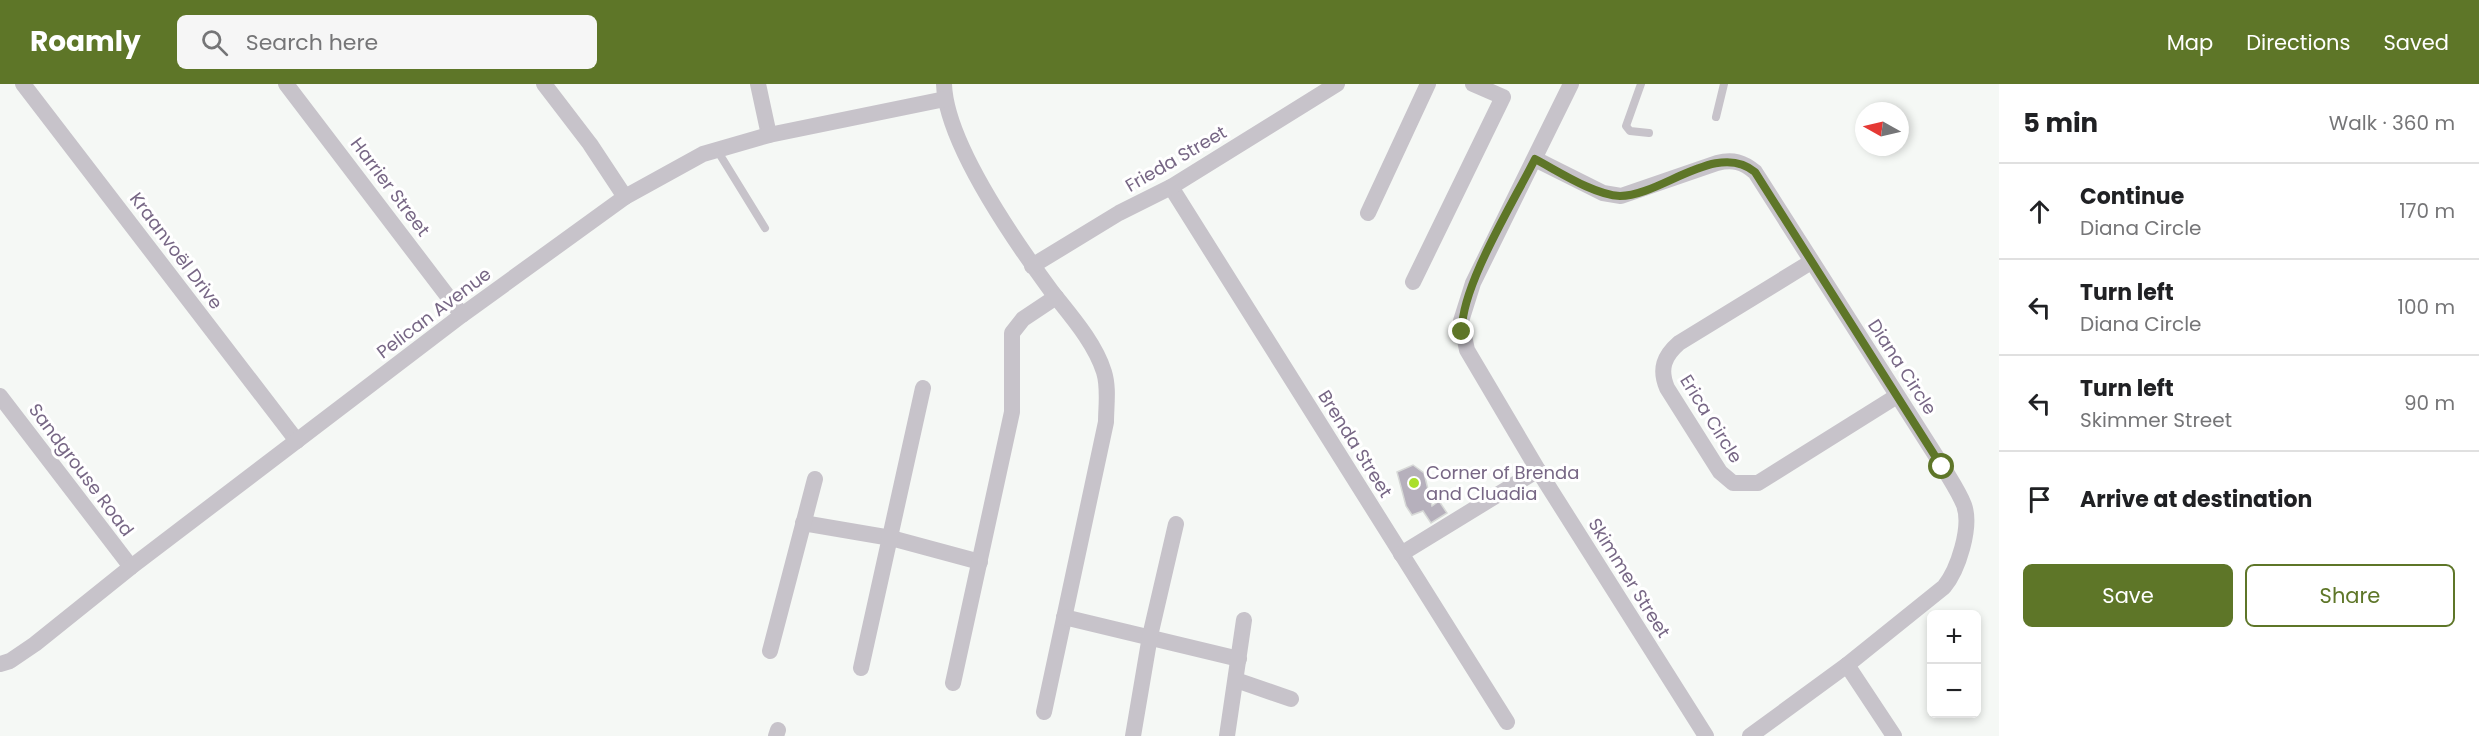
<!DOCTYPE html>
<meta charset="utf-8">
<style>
body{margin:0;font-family:Poppins,sans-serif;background:#f6f6f6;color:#202124}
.controls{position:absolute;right:18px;bottom:18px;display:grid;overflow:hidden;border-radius:9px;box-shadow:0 3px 9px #0003}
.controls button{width:54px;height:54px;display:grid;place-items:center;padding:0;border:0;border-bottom:2px solid #e0e0e0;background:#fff;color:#202124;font:30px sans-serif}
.compass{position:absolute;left:1855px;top:18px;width:54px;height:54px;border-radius:50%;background:#fff;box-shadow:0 3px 9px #0003;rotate:278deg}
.stop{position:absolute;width:18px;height:18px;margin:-14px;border:4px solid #5e7628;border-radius:50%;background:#fff}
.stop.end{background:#5e7628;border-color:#fff;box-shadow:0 2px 6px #0008}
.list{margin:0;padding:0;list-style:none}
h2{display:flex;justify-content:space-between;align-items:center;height:78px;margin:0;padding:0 24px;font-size:26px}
h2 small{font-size:20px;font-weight:400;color:#757577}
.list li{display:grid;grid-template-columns:39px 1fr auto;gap:18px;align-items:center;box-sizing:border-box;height:96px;padding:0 24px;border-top:2px solid #e0e0e0}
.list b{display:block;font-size:22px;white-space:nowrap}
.list p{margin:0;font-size:20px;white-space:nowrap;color:#757577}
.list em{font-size:20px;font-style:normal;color:#757577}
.actions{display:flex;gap:12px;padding:18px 24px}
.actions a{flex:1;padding:14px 0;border:2px solid #5e7628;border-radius:9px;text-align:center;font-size:21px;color:#5e7628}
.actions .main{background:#5e7628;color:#fff}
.icon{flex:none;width:33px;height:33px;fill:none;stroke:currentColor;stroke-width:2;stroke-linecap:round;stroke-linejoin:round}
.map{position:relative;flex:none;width:1999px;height:652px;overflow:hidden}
header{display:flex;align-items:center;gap:36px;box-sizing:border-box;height:84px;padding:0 30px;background:#5e7628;color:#fff}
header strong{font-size:28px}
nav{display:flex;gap:33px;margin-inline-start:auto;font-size:21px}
.search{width:420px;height:54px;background:#f6f6f6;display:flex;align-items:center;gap:15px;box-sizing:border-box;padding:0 21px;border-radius:9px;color:#757577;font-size:22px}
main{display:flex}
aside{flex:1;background:#fff}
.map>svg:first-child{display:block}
.building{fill:#b6b0bc;stroke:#d7d9d7;stroke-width:1.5}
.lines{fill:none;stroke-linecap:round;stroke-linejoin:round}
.lane{stroke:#c7c3ca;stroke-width:8}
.street{stroke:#c7c3ca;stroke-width:16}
.route{stroke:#5e7628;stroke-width:8}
.poi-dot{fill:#aadf2d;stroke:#fff;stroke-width:2}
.labels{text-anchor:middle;stroke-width:6;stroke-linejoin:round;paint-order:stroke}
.street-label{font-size:18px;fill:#776785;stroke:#fff}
.poi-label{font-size:18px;fill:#776785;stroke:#fff;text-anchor:start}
</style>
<header>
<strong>Roamly</strong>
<div class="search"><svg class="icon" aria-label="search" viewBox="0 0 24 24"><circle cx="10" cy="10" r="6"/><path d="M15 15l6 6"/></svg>Search here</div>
<nav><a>Map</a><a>Directions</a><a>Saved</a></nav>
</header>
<main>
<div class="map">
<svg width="1999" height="652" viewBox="0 0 1999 652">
<rect width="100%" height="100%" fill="#f5f8f5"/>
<path class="building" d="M 1413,381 L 1424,389 L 1432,422 L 1439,417 L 1447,429 L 1431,439 L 1423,427 L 1412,431 L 1406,422 L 1397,388 Z"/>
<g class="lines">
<g class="lane">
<path d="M 1641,0 L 1626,42 L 1630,47 L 1649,49"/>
<path d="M 1716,33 L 1724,0"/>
<path d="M 717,66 L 765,144"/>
</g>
<g class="street">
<path d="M 23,0 L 297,357"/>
<path d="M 286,0 L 462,231"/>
<path d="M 544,0 L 590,60 L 625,113"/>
<path d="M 758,0 L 769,51"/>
<path d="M 944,0 C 946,60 1016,159 1052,208 C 1071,232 1095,259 1104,288 C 1109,304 1106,322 1106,338 L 1044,628"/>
<path d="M 1571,0 L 1473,199 L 1461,237 L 1467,266 L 1538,386 L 1706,652"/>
<path d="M 1535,75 L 1603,109 L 1621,112 L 1717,79 C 1733,75 1743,78 1755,88 L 1943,383 C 1950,395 1959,408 1964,421 C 1972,443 1958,486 1944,503 L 1847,581 L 1750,652"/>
<path d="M 1171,103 L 1507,638"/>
<path d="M 1368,129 L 1428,0"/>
<path d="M 1811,178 L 1679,259 C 1664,272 1659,285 1667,304 L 1720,388 L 1733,399 L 1758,399 L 1897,312"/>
<path d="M 1032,182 L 1119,129 L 1171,103 L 1337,0"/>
<path d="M 1413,198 L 1503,13 L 1473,0"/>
<path d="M 0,312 L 131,483"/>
<path d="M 803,439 L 891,454 L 980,478"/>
<path d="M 1401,470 L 1538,386"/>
<path d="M 1064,533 L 1239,575"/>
<path d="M 770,567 L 815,395"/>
<path d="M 0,580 L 10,577 L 35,560 L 131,483 L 462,231 L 625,113 L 703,70 L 769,51 L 945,15"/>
<path d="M 1847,581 L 1894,652"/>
<path d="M 861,584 L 923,304"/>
<path d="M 1236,596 L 1291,615"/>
<path d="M 953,599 L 1012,328 L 1012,249 L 1023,235 L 1056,213"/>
<path d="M 776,652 L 778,646"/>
<path d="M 1133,652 L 1150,552 L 1176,440"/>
<path d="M 1227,652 L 1244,536"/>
</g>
</g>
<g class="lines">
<path class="route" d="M 1462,248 C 1460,204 1514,117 1535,75 C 1558,87 1594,111 1620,112 C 1661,112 1717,56 1755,88 L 1942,383"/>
</g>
<circle class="poi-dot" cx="1414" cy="399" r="6"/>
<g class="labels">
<g class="street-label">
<text transform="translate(1176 75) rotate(-30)" y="6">Frieda Street</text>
<text transform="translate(390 103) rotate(53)" y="6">Harrier Street</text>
<text transform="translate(176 167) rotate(53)" y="6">Kraanvoël Drive</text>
<text transform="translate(434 229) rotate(-37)" y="6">Pelican Avenue</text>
<text transform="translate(1902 283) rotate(57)" y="6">Diana Circle</text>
<text transform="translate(1711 335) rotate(58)" y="6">Erica Circle</text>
<text transform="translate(1355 360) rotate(58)" y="6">Brenda Street</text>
<text transform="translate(81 386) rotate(53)" y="6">Sandgrouse Road</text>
<text transform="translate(1629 494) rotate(58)" y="6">Skimmer Street</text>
</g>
<g class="poi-label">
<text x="1426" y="395">Corner of Brenda<tspan x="1426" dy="21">and Cluadia</tspan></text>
</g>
</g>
</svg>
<div class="controls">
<button>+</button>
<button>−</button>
</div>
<svg class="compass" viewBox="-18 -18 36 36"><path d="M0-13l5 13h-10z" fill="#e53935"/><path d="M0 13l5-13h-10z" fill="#757577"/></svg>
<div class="stop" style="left:1942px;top:383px"></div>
<div class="stop end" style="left:1462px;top:248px"></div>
</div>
<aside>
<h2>5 min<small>Walk · 360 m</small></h2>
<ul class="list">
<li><svg class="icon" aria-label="ahead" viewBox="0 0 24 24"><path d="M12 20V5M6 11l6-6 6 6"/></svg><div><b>Continue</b><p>Diana Circle</p></div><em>170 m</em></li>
<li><svg class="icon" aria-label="left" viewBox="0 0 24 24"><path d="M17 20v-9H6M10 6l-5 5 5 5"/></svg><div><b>Turn left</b><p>Diana Circle</p></div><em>100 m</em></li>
<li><svg class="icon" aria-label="left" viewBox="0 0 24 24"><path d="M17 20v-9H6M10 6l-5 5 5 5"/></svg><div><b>Turn left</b><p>Skimmer Street</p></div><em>90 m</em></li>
<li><svg class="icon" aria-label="arrive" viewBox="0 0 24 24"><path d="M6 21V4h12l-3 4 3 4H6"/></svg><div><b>Arrive at destination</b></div></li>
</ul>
<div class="actions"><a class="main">Save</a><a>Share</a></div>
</aside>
</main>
